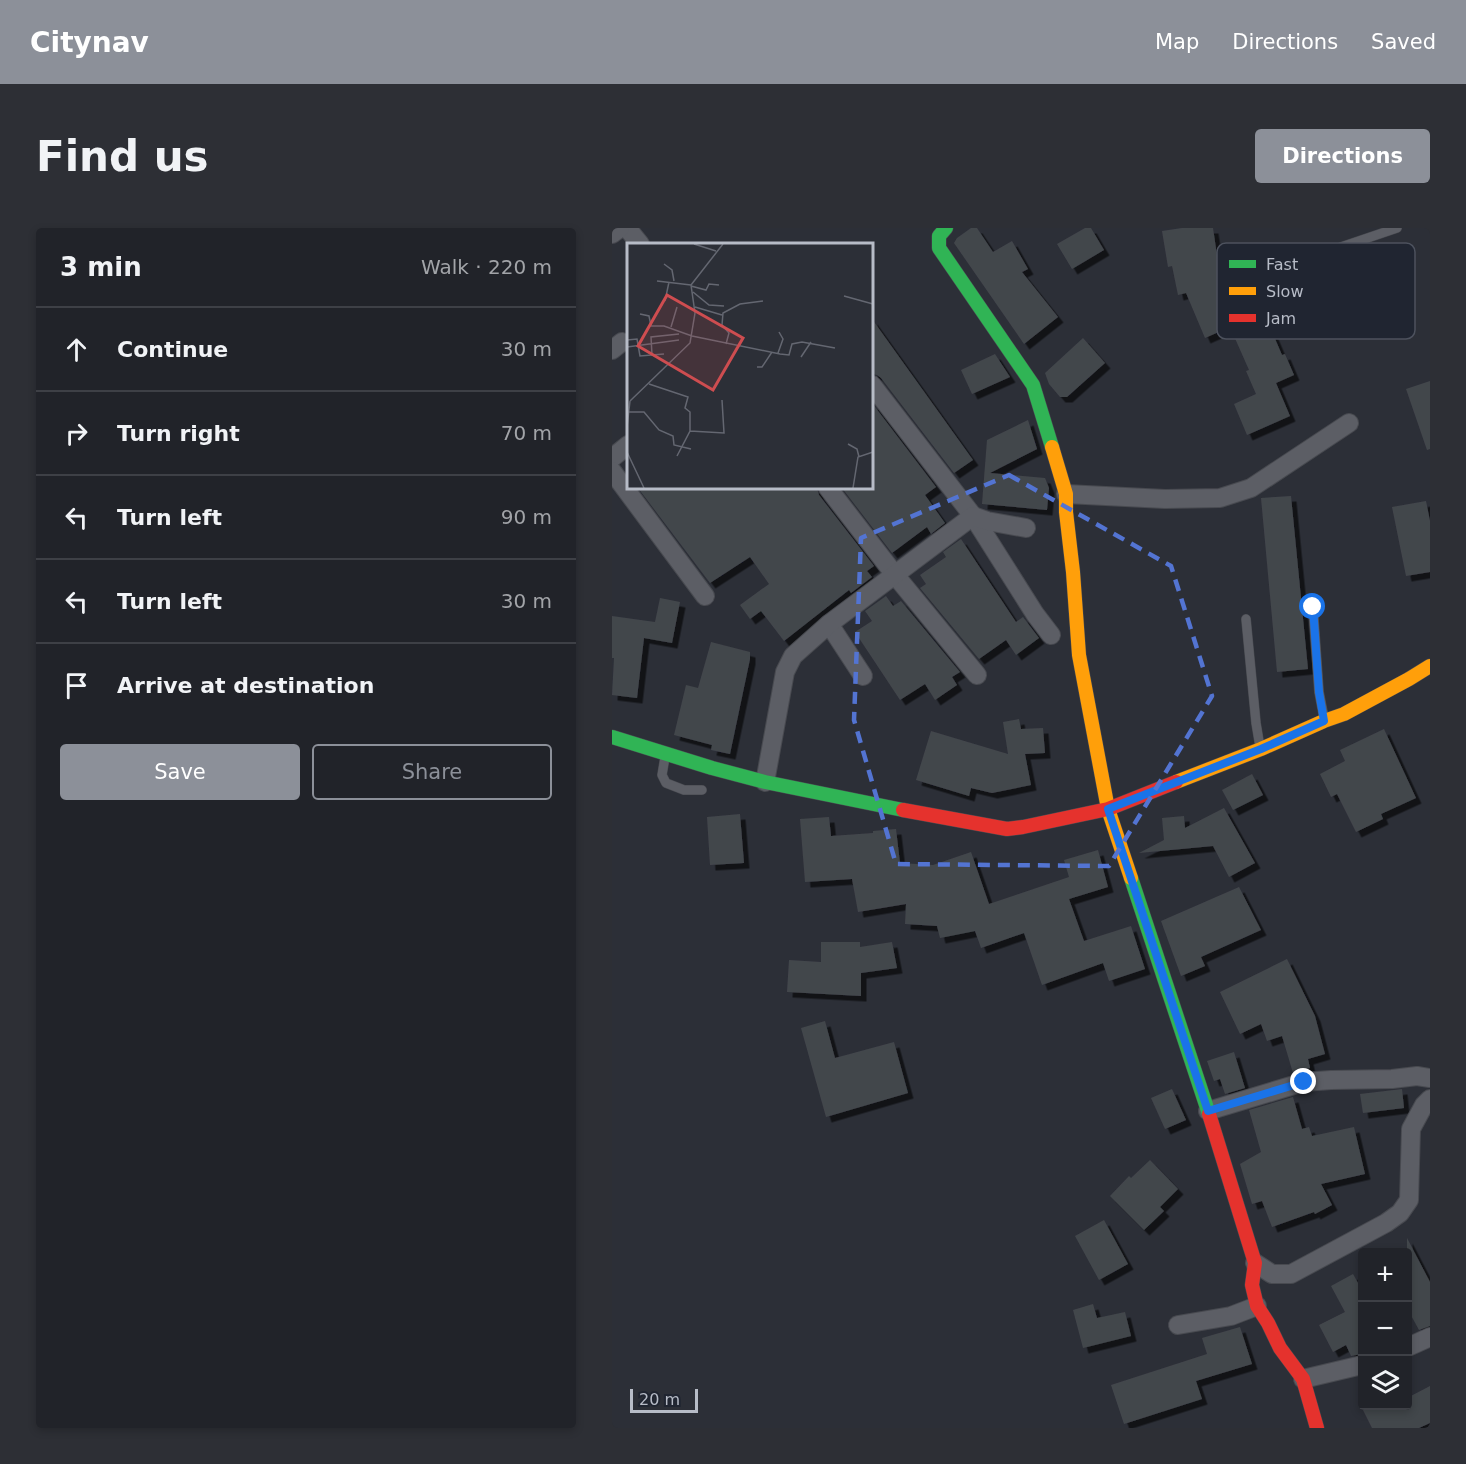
<!DOCTYPE html>
<meta charset="utf-8">
<style>
body{margin:0;font-family:"DejaVu Sans",sans-serif;background:#2d2f35;color:#f1f3f6}
.controls{position:absolute;right:18px;bottom:18px;display:grid;overflow:hidden;border-radius:6px;box-shadow:0 3px 9px #0003}
.controls button{width:54px;height:54px;display:grid;place-items:center;padding:0;border:0;border-bottom:2px solid #3e4046;background:#212329;color:#f1f3f6;font:30px sans-serif}
.scale{position:absolute;left:18px;bottom:15px;width:68px;box-sizing:border-box;padding-left:6px;border:3px solid #b7bcc7;border-top:0;font-size:16px;line-height:21px;white-space:nowrap;color:#b7bcc7;-webkit-text-stroke:4px #202531;paint-order:stroke}
.stop{position:absolute;width:18px;height:18px;margin:-14px;border:4px solid #1a73e8;border-radius:50%;background:#fff}
.stop.end{background:#1a73e8;border-color:#fff;box-shadow:0 2px 6px #0008}
.list{margin:0;padding:0;list-style:none}
h2{display:flex;justify-content:space-between;align-items:center;height:78px;margin:0;padding:0 24px;font-size:26px}
h2 small{font-size:20px;font-weight:400;color:#a2a4a8}
.list li{display:grid;grid-template-columns:39px 1fr auto;gap:18px;align-items:center;box-sizing:border-box;height:84px;padding:0 24px;border-top:2px solid #3e4046}
.list b{display:block;font-size:22px;white-space:nowrap}
.list em{font-size:20px;font-style:normal;color:#a2a4a8}
.actions{display:flex;gap:12px;padding:18px 24px}
.actions a{flex:1;padding:14px 0;border:2px solid #8c9099;border-radius:6px;text-align:center;font-size:21px;color:#8c9099}
.actions .main{background:#8c9099;color:#fff}
.icon{flex:none;width:33px;height:33px;fill:none;stroke:currentColor;stroke-width:2;stroke-linecap:round;stroke-linejoin:round}
.map{position:relative;flex:none;width:818px;height:1200px;overflow:hidden;border-radius:6px}
header{display:flex;align-items:center;gap:36px;box-sizing:border-box;height:84px;padding:0 30px;background:#8c9099;color:#fff}
header strong{font-size:28px}
nav{display:flex;gap:33px;margin-inline-start:auto;font-size:21px}
.intro{display:flex;align-items:center;justify-content:space-between;box-sizing:border-box;height:144px;padding:0 36px}
h1{margin:0;font-size:42px}
.button{padding:15px 27px;border-radius:6px;background:#8c9099;color:#fff;font-size:21px;font-weight:700}
main{display:flex;gap:36px;padding:0 36px}
aside{flex:1;background:#212329;border-radius:6px;box-shadow:0 3px 9px #0003}
.map>svg:first-child{display:block}
.building{fill:#43464c;filter:url(#shadow)}
.lines{fill:none;stroke-linecap:round;stroke-linejoin:round}
.lane-casing{stroke:#484a50;stroke-width:10}
.street-casing{stroke:#484a50;stroke-width:20}
.fast-casing{stroke:#484a50;stroke-width:15}
.slow-casing{stroke:#484a50;stroke-width:15}
.jam-casing{stroke:#484a50;stroke-width:15}
.lane{stroke:#5c5e65;stroke-width:9}
.street{stroke:#5c5e65;stroke-width:18}
.fast{stroke:#30b455;stroke-width:14}
.slow{stroke:#ff9f0a;stroke-width:14}
.jam{stroke:#e5322d;stroke-width:14}
.route{stroke:#1a73e8;stroke-width:8}
.marked{fill:none;stroke:#5374d2;stroke-width:4.5;stroke-dasharray:12 8;stroke-linejoin:round}
.inset-road{fill:none;stroke:#646771;stroke-width:1.5}
.view{fill:#ce4d50;fill-opacity:0.15;stroke:#ce4d50;stroke-width:3}
.inset-edge{fill:none;stroke:#b7bcc7;stroke-width:3}
.key{fill:#202531;stroke:#4d525e;stroke-width:1.5}
.key-label{font-size:16px;fill:#b7bcc7}
</style>
<header>
<strong>Citynav</strong>
<nav><a>Map</a><a>Directions</a><a>Saved</a></nav>
</header>
<div class="intro"><h1>Find us</h1><a class="button">Directions</a></div>
<main>
<aside>
<h2>3 min<small>Walk · 220 m</small></h2>
<ul class="list">
<li><svg class="icon" aria-label="ahead" viewBox="0 0 24 24"><path d="M12 20V5M6 11l6-6 6 6"/></svg><div><b>Continue</b></div><em>30 m</em></li>
<li><svg class="icon" aria-label="right" viewBox="0 0 24 24"><path d="M7 20v-9h11M14 6l5 5-5 5"/></svg><div><b>Turn right</b></div><em>70 m</em></li>
<li><svg class="icon" aria-label="left" viewBox="0 0 24 24"><path d="M17 20v-9H6M10 6l-5 5 5 5"/></svg><div><b>Turn left</b></div><em>90 m</em></li>
<li><svg class="icon" aria-label="left" viewBox="0 0 24 24"><path d="M17 20v-9H6M10 6l-5 5 5 5"/></svg><div><b>Turn left</b></div><em>30 m</em></li>
<li><svg class="icon" aria-label="arrive" viewBox="0 0 24 24"><path d="M6 21V4h12l-3 4 3 4H6"/></svg><div><b>Arrive at destination</b></div></li>
</ul>
<div class="actions"><a class="main">Save</a><a>Share</a></div>
</aside>
<div class="map">
<svg width="818" height="1200" viewBox="0 0 818 1200">
<defs>
<filter id="shadow"><feDropShadow dx="5.5" dy="5.5" stdDeviation="0" flood-color="#0009"/></filter>
</defs>
<rect width="100%" height="100%" fill="#2c2f37"/>
<g class="building">
<path d="M 359,0 L 365,0 L 381,24 L 400,13 L 416,41 L 410,44 L 446,89 L 412,116 L 342,15 L 345,10 Z"/>
<path d="M 473,0 L 479,0 L 492,22 L 460,41 L 445,16 Z"/>
<path d="M 570,0 L 601,0 L 606,34 L 609,33 L 616,64 L 627,60 L 643,97 L 655,92 L 670,127 L 673,126 L 682,147 L 664,155 L 678,188 L 635,207 L 622,176 L 644,166 L 634,143 L 637,142 L 618,99 L 593,110 L 574,65 L 566,67 L 560,38 L 556,39 L 550,3 Z"/>
<path d="M 260,91 L 361,232 L 342,245 L 269,150 L 265,147 L 260,146 Z"/>
<path d="M 471,110 L 493,135 L 455,169 L 448,169 L 437,156 L 433,145 Z"/>
<path d="M 383,126 L 398,149 L 360,166 L 349,142 Z"/>
<path d="M 818,153 L 818,221 L 815,222 L 794,161 Z"/>
<path d="M 260,175 L 324,259 L 313,267 L 333,295 L 319,306 L 315,299 L 280,325 L 230,260 L 260,260 Z"/>
<path d="M 416,192 L 425,221 L 378,245 L 433,250 L 437,260 L 435,282 L 370,276 L 375,212 Z"/>
<path d="M 26,260 L 205,260 L 207,267 L 262,338 L 255,343 L 260,349 L 239,365 L 237,362 L 172,413 L 149,383 L 138,391 L 128,377 L 157,356 L 138,329 L 98,355 Z"/>
<path d="M 679,268 L 696,441 L 665,444 L 649,270 Z"/>
<path d="M 814,273 L 818,293 L 818,344 L 794,348 L 780,279 Z"/>
<path d="M 349,311 L 404,394 L 411,389 L 427,410 L 404,427 L 394,412 L 367,431 L 308,360 L 314,356 L 308,347 L 334,329 L 331,324 Z"/>
<path d="M 274,368 L 281,378 L 289,373 L 348,444 L 340,449 L 345,457 L 323,472 L 313,456 L 288,472 L 243,404 L 260,393 L 253,383 Z"/>
<path d="M 48,370 L 68,374 L 60,415 L 32,410 L 25,470 L 0,467 L 2,430 L 0,430 L 0,388 L 43,394 Z"/>
<path d="M 99,414 L 138,424 L 138,431 L 118,526 L 99,522 L 100,517 L 62,507 L 74,457 L 86,460 Z"/>
<path d="M 407,491 L 409,501 L 431,500 L 433,525 L 413,526 L 419,557 L 380,565 L 359,560 L 357,568 L 304,552 L 319,503 L 396,526 L 391,494 Z"/>
<path d="M 772,501 L 804,570 L 769,586 L 771,591 L 744,604 L 725,566 L 719,569 L 708,546 L 733,533 L 728,522 Z"/>
<path d="M 640,546 L 651,567 L 621,582 L 610,562 Z"/>
<path d="M 612,580 L 643,635 L 617,649 L 601,618 L 527,625 L 552,612 L 550,590 L 572,588 L 573,600 Z"/>
<path d="M 128,586 L 132,635 L 98,637 L 95,589 Z"/>
<path d="M 217,589 L 219,608 L 261,605 L 261,603 L 284,601 L 288,635 L 321,637 L 359,624 L 377,676 L 457,649 L 452,632 L 486,622 L 496,659 L 457,671 L 472,713 L 519,698 L 533,741 L 497,753 L 491,735 L 430,757 L 412,705 L 369,720 L 363,703 L 328,710 L 325,698 L 293,696 L 294,676 L 246,684 L 240,651 L 193,654 L 188,591 Z"/>
<path d="M 627,659 L 649,702 L 589,729 L 593,738 L 569,748 L 549,693 Z"/>
<path d="M 209,714 L 248,714 L 248,719 L 280,714 L 285,740 L 249,745 L 249,768 L 175,764 L 177,732 L 209,734 Z"/>
<path d="M 675,731 L 703,788 L 713,826 L 696,831 L 698,840 L 681,845 L 670,808 L 655,813 L 649,796 L 628,806 L 608,764 Z"/>
<path d="M 213,793 L 223,830 L 282,814 L 296,865 L 214,889 L 189,800 Z"/>
<path d="M 622,824 L 633,860 L 613,866 L 608,851 L 602,853 L 595,833 Z"/>
<path d="M 560,861 L 574,892 L 553,901 L 539,870 Z"/>
<path d="M 790,861 L 792,880 L 751,885 L 748,866 Z"/>
<path d="M 681,869 L 690,901 L 697,899 L 700,908 L 742,899 L 753,946 L 709,956 L 720,977 L 703,986 L 702,984 L 660,999 L 650,973 L 640,976 L 628,936 L 649,924 L 637,882 Z"/>
<path d="M 538,932 L 566,961 L 548,979 L 552,983 L 532,1002 L 498,968 L 517,948 L 519,950 Z"/>
<path d="M 492,992 L 516,1036 L 487,1052 L 463,1008 Z"/>
<path d="M 795,1010 L 818,1054 L 818,1098 L 807,1102 L 795,1080 Z"/>
<path d="M 741,1046 L 750,1062 L 750,1126 L 739,1128 L 734,1117 L 721,1124 L 707,1097 L 733,1084 L 719,1058 Z"/>
<path d="M 481,1076 L 485,1090 L 513,1084 L 519,1108 L 471,1120 L 461,1082 Z"/>
<path d="M 628,1099 L 640,1136 L 584,1153 L 590,1171 L 512,1196 L 499,1157 L 595,1126 L 590,1110 Z"/>
<path d="M 818,1158 L 818,1195 L 807,1200 L 760,1200 L 749,1178 L 795,1178 L 795,1170 Z"/>
</g>
<g class="lines">
<g class="lane-casing">
<g id="lane">
<path d="M 729,19 L 785,0"/>
<path d="M 701,379 L 707,464 L 712,490"/>
<path d="M 634,391 L 644,495 L 648,519"/>
<path d="M 53,529 L 50,547 L 54,555 L 72,562 L 90,562"/>
</g>
</g>
<g class="street-casing">
<g id="street">
<path d="M 15,0 L 28,16"/>
<path d="M 0,6 L 8,0"/>
<path d="M 0,122 L 10,114"/>
<path d="M 260,157 L 361,288 L 423,386 L 439,407"/>
<path d="M 0,230 L 16,217"/>
<path d="M 0,243 L 93,368"/>
<path d="M 216,260 L 283,347 L 365,447"/>
<path d="M 454,266 L 553,271 L 608,270 L 639,260 L 737,195"/>
<path d="M 217,396 L 251,448"/>
<path d="M 153,554 L 173,444 L 181,428 L 217,396 L 361,288 L 375,293 L 414,300"/>
<path d="M 596,883 L 692,854 L 719,852 L 780,851 L 805,848 L 818,850"/>
<path d="M 643,1035 L 660,1046 L 679,1046 L 774,995 L 788,985 L 797,972 L 799,901 L 812,877 L 818,871"/>
<path d="M 566,1097 L 619,1088 L 645,1078"/>
<path d="M 796,1119 L 818,1109"/>
<path d="M 691,1151 L 750,1137"/>
</g>
</g>
<g class="fast-casing">
<g id="fast">
<path d="M 334,0 L 327,8 L 327,20 L 421,157 L 440,219"/>
<path d="M 0,509 L 100,540 L 153,554 L 291,582"/>
<path d="M 519,650 L 597,886"/>
</g>
</g>
<g class="slow-casing">
<g id="slow">
<path d="M 440,219 L 454,266 L 454,284 L 461,344 L 467,427 L 496,581 L 519,650"/>
<path d="M 564,554 L 649,521 L 712,493 L 732,486 L 797,451 L 818,438"/>
</g>
</g>
<g class="jam-casing">
<g id="jam">
<path d="M 291,582 L 395,601 L 411,599 L 496,581 L 564,554"/>
<path d="M 597,886 L 643,1035 L 640,1057 L 645,1078 L 656,1095 L 668,1120 L 691,1151 L 705,1200"/>
</g>
</g>
<use href="#lane" class="lane"/>
<use href="#street" class="street"/>
<use href="#fast" class="fast"/>
<use href="#slow" class="slow"/>
<use href="#jam" class="jam"/>
</g>
<g class="lines">
<path class="route" d="M 692,854 L 596,883 L 496,581 L 649,521 L 712,493 L 707,464 L 701,379"/>
</g>
<path class="marked" d="M 397,247 L 559,338 L 600,468 L 497,638 L 284,636 L 242,492 L 249,310 Z"/>
<g transform="translate(15 15)">
<rect width="246" height="246" fill="#2c2f37"/>
<path class="inset-road" d="M 67,1 L 89,8M 37,21 L 45,27 L 47,38M 30,38 L 64,42M 64,43 L 79,47 L 82,41 L 92,42M 66,49 L 82,62 L 97,63M 217,53 L 246,61M 38,58 L 42,39M 68,64 L 95,72M 13,71 L 22,73 L 24,83 L 37,83 L 65,93 L 153,111 L 162,112 L 165,101 L 175,99 L 208,105M 44,84 L 50,64M 0,97 L 10,96 L 13,113 L 37,111M 99,101 L 102,90 L 95,82 L 96,70 L 113,61 L 136,58M 0,104 L 52,97M 151,110 L 156,96 L 152,89M 25,112 L 24,94 L 52,91M 174,114 L 184,99M 130,124 L 135,124 L 145,109M 22,141 L 61,154 L 58,165 L 63,169 L 63,188 L 50,213M 3,158 L 63,100 L 68,70 L 64,42 L 96,1M 2,169 L 17,169 L 32,187 L 46,193 L 47,202 L 64,206M 0,184 L 3,158M 63,188 L 97,190 L 95,157M 221,201 L 230,206 L 232,214M 0,209 L 17,245M 226,245 L 231,214 L 246,209"/>
<path class="view" d="M 40,52 L 116,95 L 86,147 L 11,103 Z"/>
<rect width="246" height="246" class="inset-edge"/>
</g>
<rect x="605" y="15" width="198" height="96" rx="9" class="key"/>
<rect x="617" y="32" width="27" height="8" fill="#30b455"/>
<rect x="617" y="59" width="27" height="8" fill="#ff9f0a"/>
<rect x="617" y="86" width="27" height="8" fill="#e5322d"/>
<g class="key-label">
<text x="654" y="42">Fast</text>
<text x="654" y="69">Slow</text>
<text x="654" y="96">Jam</text>
</g>
</svg>
<div class="controls">
<button>+</button>
<button>−</button>
<button><svg class="icon" aria-label="layers" viewBox="0 0 24 24"><path d="M12 4l9 5-9 5-9-5zM3 14l9 5 9-5"/></svg></button>
</div>
<div class="scale">20 m</div>
<div class="stop" style="left:701px;top:379px"></div>
<div class="stop end" style="left:692px;top:854px"></div>
</div>
</main>
